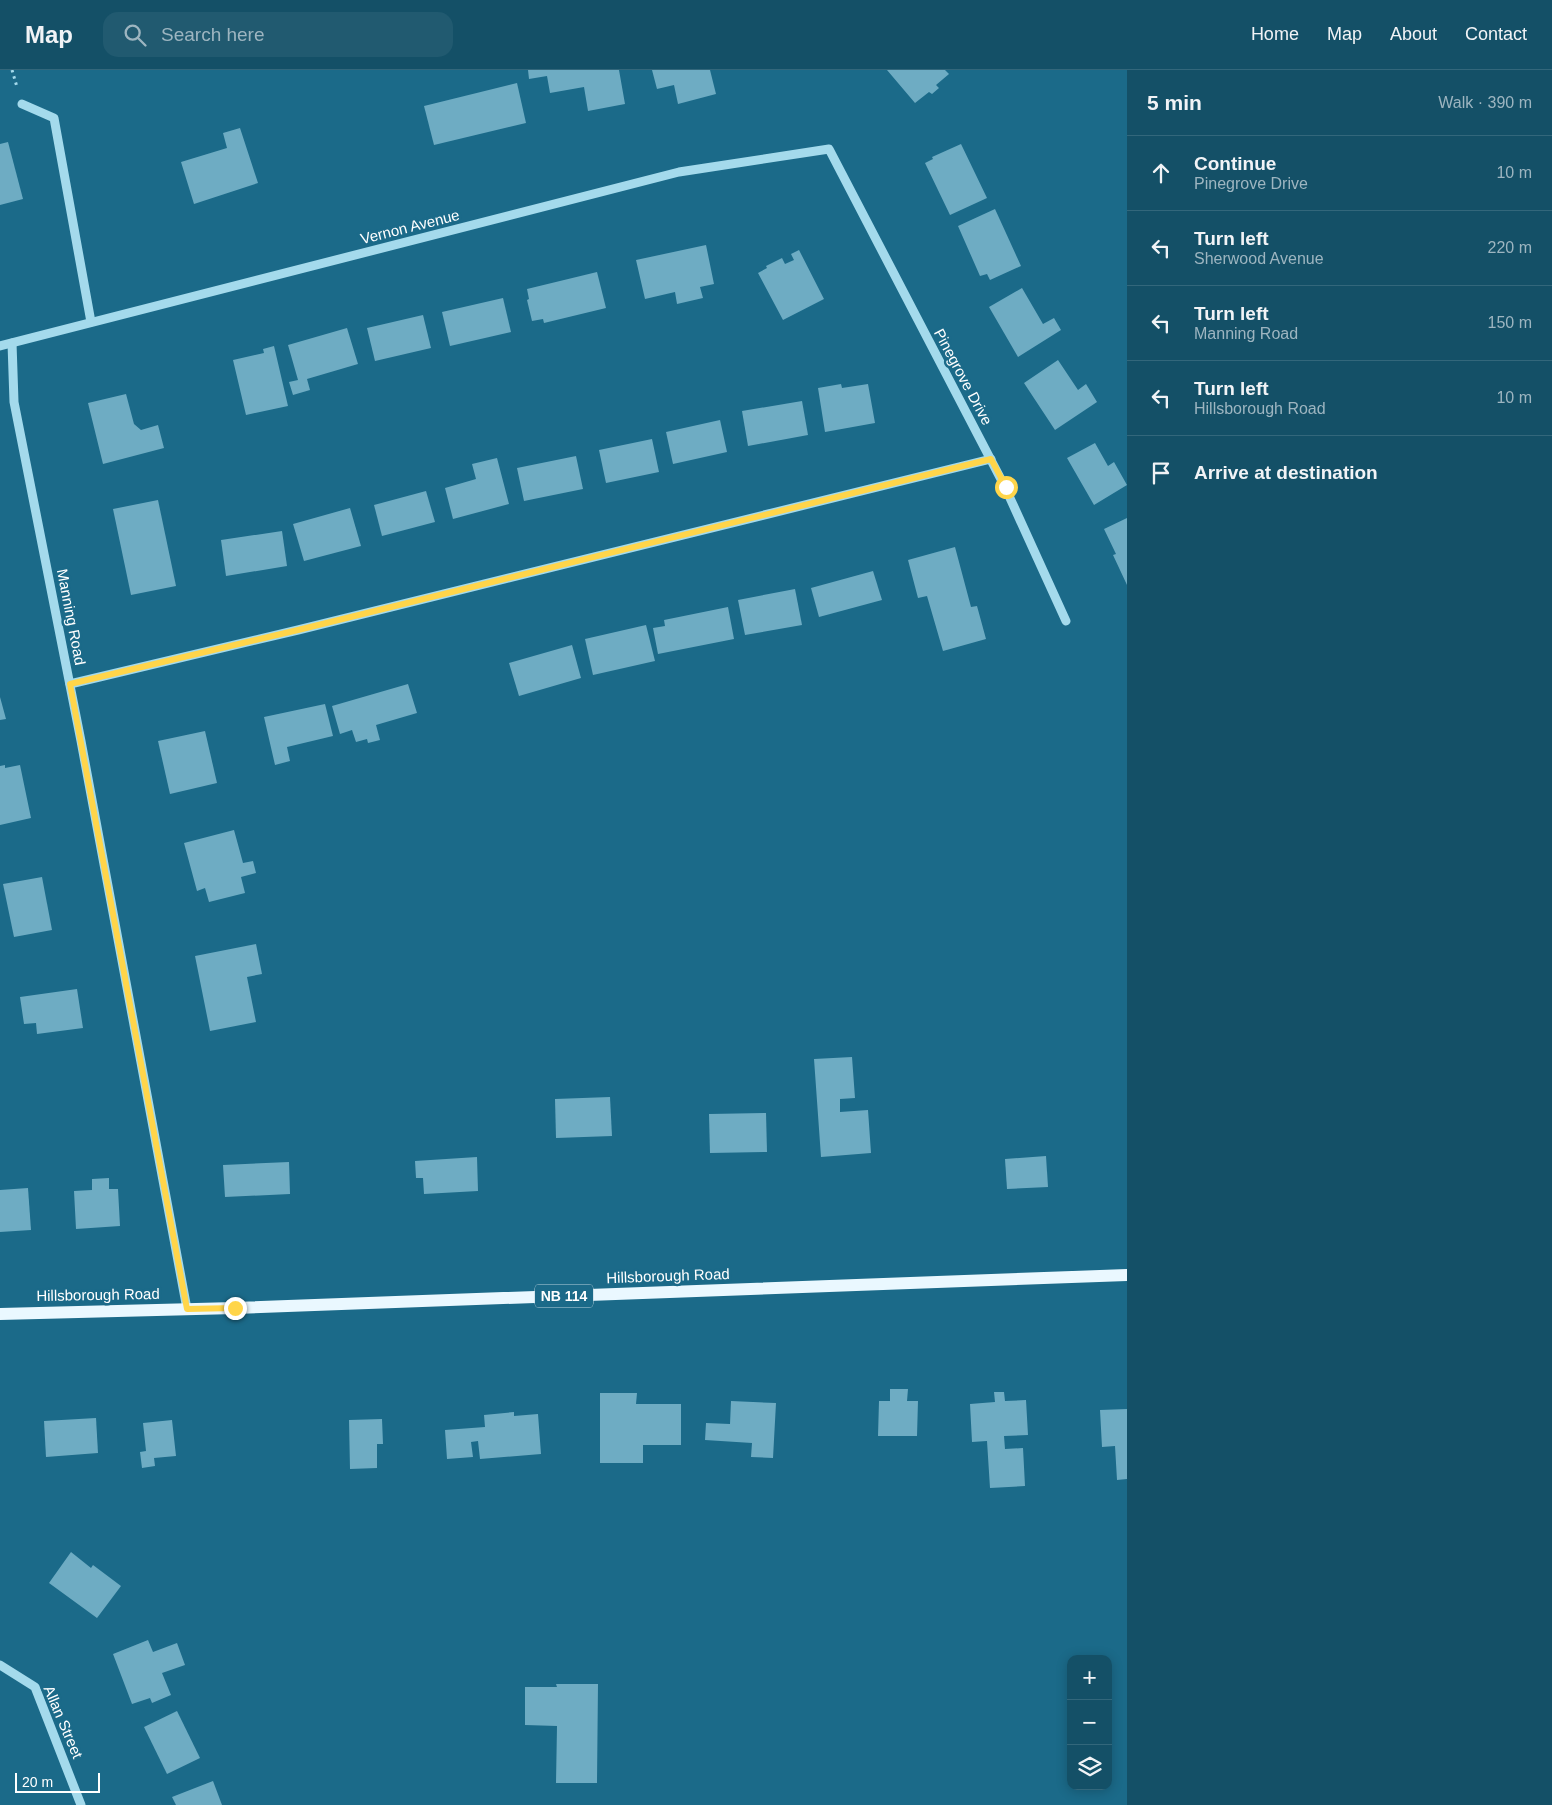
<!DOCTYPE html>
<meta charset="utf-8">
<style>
body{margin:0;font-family:Arial,sans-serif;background:#215a70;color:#f1f3f6}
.controls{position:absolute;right:15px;bottom:15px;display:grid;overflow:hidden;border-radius:10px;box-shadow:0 2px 12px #0003}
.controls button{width:45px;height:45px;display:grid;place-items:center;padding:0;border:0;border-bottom:1px solid #33677b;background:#145067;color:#f1f3f6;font:25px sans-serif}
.scale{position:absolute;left:15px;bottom:12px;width:85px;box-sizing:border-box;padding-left:5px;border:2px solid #fff;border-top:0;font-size:14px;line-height:18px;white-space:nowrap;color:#fff;-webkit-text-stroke:4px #1b6a89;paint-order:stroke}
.stop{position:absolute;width:15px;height:15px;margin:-11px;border:4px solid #ffd54a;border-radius:50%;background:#fff}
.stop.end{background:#ffd54a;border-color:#fff;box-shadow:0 1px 5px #0008}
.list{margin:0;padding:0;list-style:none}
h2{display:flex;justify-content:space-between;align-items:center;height:65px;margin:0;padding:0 20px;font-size:21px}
h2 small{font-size:16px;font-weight:400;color:#9db5c0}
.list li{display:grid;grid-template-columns:32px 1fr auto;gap:15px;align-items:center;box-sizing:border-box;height:75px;padding:0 20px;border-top:1px solid #33677b}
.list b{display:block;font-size:19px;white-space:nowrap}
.list p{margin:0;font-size:16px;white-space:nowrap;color:#9db5c0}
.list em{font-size:16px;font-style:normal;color:#9db5c0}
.icon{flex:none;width:28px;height:28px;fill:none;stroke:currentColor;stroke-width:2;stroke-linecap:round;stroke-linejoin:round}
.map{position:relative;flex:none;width:1127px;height:1735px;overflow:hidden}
header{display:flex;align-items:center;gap:30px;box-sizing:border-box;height:70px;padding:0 25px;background:#145067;border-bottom:1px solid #33677b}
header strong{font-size:24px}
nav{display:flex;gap:28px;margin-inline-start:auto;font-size:18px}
.search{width:350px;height:45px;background:#215a70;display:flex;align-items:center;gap:12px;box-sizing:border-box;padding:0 18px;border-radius:15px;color:#9db5c0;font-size:19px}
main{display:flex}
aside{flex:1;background:#145067}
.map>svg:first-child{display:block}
.building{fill:#6eacc3}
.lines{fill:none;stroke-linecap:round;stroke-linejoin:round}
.path{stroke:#a4daec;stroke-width:3;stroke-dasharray:2.5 4;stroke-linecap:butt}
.minor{stroke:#a4daec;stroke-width:9}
.major{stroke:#eaf8ff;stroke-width:12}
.route{stroke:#ffd54a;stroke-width:6}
.labels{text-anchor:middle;stroke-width:5;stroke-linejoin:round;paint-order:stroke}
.shield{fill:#1b6a89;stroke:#bbd2dc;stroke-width:1}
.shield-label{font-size:14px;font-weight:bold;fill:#fff}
.street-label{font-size:15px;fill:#fff;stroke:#1b6a89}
</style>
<header>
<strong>Map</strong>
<div class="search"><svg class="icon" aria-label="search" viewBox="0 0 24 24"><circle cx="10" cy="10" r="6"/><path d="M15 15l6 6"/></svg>Search here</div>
<nav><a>Home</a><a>Map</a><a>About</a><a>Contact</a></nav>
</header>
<main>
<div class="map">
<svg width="1127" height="1735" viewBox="0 0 1127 1735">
<rect width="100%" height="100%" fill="#1b6a89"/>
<g class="building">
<path d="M 528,0 L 619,0 L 625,34 L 588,41 L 584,17 L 550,23 L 547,6 L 529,9 Z"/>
<path d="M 652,0 L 710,0 L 716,24 L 678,34 L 674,15 L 657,19 Z"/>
<path d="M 887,0 L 945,0 L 949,4 L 936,15 L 939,18 L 932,24 L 929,22 L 915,33 Z"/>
<path d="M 517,13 L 526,53 L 434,75 L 424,36 Z"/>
<path d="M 240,58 L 258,113 L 194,134 L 181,92 L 227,78 L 223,63 Z"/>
<path d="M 8,72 L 23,129 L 0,135 L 0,74 Z"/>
<path d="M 961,74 L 987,128 L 950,145 L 925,93 L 933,89 L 932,87 Z"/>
<path d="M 995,139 L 1021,196 L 990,210 L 987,204 L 980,206 L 958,156 Z"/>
<path d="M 706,175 L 714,214 L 700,217 L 703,228 L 677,234 L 675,222 L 645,229 L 636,190 Z"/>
<path d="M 799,180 L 824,229 L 783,250 L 758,203 L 767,198 L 766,196 L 782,188 L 785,194 L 794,190 L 791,184 Z"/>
<path d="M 597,202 L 606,238 L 544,253 L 543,249 L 532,251 L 527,230 L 529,229 L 527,219 Z"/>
<path d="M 1022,218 L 1043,254 L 1054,248 L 1061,260 L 1018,287 L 989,237 Z"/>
<path d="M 503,228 L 511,262 L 450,276 L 442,242 Z"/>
<path d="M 423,245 L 431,278 L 375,291 L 367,258 Z"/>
<path d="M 347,258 L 358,294 L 307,309 L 310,320 L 293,325 L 289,312 L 298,310 L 288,275 Z"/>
<path d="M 274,276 L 288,336 L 246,345 L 233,290 L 264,283 L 263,279 Z"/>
<path d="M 1058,290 L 1078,320 L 1086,314 L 1097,332 L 1055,360 L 1024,313 Z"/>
<path d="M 841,314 L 842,318 L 868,314 L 875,353 L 825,362 L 818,318 Z"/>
<path d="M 126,324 L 134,354 L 141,360 L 158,355 L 164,378 L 103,394 L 88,333 Z"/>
<path d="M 802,331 L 808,365 L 748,376 L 742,341 Z"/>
<path d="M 720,350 L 727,382 L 673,394 L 666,362 Z"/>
<path d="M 652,369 L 659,402 L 606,413 L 599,380 Z"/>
<path d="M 1095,373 L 1108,396 L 1114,392 L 1127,415 L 1094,435 L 1067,388 Z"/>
<path d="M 576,386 L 583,419 L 524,431 L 517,398 Z"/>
<path d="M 497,388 L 509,434 L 453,449 L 445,418 L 476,409 L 472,394 Z"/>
<path d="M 426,421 L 435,452 L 382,466 L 374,435 Z"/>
<path d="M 158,430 L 176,516 L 131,525 L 113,439 Z"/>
<path d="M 350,438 L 361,476 L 304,491 L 293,454 Z"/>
<path d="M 1127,448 L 1127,515 L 1113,485 L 1116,484 L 1104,459 Z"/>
<path d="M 282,461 L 287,496 L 226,506 L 221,470 Z"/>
<path d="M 955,477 L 971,537 L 977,536 L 986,569 L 943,581 L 927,526 L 918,528 L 908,490 Z"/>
<path d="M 873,501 L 882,530 L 819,547 L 811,518 Z"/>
<path d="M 795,519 L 802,555 L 745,565 L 738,530 Z"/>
<path d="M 728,537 L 734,569 L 658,584 L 653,558 L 665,556 L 664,550 Z"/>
<path d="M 646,555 L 655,591 L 593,605 L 585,569 Z"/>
<path d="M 572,575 L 581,608 L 519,626 L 509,593 Z"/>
<path d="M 408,614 L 417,643 L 376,655 L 380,670 L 368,673 L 367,669 L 356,672 L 352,660 L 340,664 L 332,636 Z"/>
<path d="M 0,627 L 6,649 L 0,650 Z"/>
<path d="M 325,634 L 333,666 L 287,677 L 290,691 L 275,695 L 264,647 Z"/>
<path d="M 205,661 L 217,713 L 170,724 L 158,671 Z"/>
<path d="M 5,695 L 5,698 L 20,695 L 31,748 L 0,755 L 0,696 Z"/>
<path d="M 234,760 L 243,793 L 253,791 L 256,803 L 241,807 L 245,823 L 209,832 L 205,818 L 197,821 L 184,773 Z"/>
<path d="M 42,807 L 52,860 L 14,867 L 3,814 Z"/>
<path d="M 256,874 L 262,904 L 247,907 L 256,952 L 210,961 L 195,886 Z"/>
<path d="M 77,919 L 83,958 L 37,964 L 36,953 L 24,954 L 20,927 Z"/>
<path d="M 852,987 L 855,1028 L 840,1029 L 840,1042 L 868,1040 L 871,1083 L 821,1087 L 814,989 Z"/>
<path d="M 610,1027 L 612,1066 L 556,1068 L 555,1029 Z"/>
<path d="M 766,1043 L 767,1082 L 710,1083 L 709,1044 Z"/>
<path d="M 1046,1086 L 1048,1117 L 1007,1119 L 1005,1089 Z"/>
<path d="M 477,1087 L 478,1121 L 424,1124 L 423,1108 L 416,1108 L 415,1091 Z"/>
<path d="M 289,1092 L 290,1124 L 225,1127 L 223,1095 Z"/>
<path d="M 109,1108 L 109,1119 L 118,1119 L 120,1156 L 76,1159 L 74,1121 L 92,1120 L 92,1109 Z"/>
<path d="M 28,1118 L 31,1160 L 0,1162 L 0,1120 Z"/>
<path d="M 890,1319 L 908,1319 L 907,1331 L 918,1331 L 917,1366 L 878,1366 L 879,1331 L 890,1331 Z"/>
<path d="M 994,1322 L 1004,1322 L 1005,1331 L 1026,1330 L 1028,1365 L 1004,1366 L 1005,1379 L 1023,1378 L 1025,1416 L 990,1418 L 987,1371 L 972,1372 L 970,1334 L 995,1332 Z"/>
<path d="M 600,1323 L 637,1323 L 636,1334 L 681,1334 L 681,1375 L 643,1375 L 643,1393 L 600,1393 Z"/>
<path d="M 731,1331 L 776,1333 L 773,1388 L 751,1387 L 752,1373 L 705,1370 L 706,1353 L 730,1354 Z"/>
<path d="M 1127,1339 L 1127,1409 L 1117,1410 L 1115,1376 L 1102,1377 L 1100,1340 Z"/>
<path d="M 514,1342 L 514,1346 L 538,1344 L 541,1384 L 480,1389 L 478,1371 L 471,1372 L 473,1387 L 447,1389 L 445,1360 L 485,1357 L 484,1345 Z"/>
<path d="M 96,1348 L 98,1383 L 46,1387 L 44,1351 Z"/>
<path d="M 382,1349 L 383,1374 L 377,1374 L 377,1398 L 350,1399 L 349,1350 Z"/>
<path d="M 172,1350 L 176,1386 L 154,1388 L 155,1396 L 142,1398 L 140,1382 L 146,1381 L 143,1353 Z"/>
<path d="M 71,1482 L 91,1498 L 93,1495 L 121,1516 L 97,1548 L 49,1513 Z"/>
<path d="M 148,1570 L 153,1582 L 177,1573 L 185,1595 L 162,1603 L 171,1625 L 152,1633 L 150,1628 L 132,1634 L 113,1584 Z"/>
<path d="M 556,1614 L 598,1614 L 597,1713 L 556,1713 L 557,1656 L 525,1655 L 525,1617 L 557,1617 Z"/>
<path d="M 177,1641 L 200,1688 L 167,1704 L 144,1657 Z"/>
<path d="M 213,1711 L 222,1735 L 176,1735 L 172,1727 Z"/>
</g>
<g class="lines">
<path class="path" d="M 12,0 L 17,17"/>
<g class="minor">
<path d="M 22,34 L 54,48 L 91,252"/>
<path d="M 12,273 L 14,332 L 81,671 L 187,1239"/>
<path d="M 0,276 L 679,102 L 829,79 L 1005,417 L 1066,551"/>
<path d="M 70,614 L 298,560 L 991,389"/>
<path d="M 0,1595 L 35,1617 L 81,1735"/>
</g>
<path class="major" d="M 0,1244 L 235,1238 L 1127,1205"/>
</g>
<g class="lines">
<path class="route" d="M 235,1238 L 187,1239 L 70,614 L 298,560 L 991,389 L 1006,417"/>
</g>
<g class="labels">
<rect class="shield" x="535" y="1214.5" width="58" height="23" rx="4"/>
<g class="shield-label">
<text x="564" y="1231">NB 114</text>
</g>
<g class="street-label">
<text transform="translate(410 157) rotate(-14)" y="5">Vernon Avenue</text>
<text transform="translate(963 307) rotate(62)" y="5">Pinegrove Drive</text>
<text transform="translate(71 547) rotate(79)" y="5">Manning Road</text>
<text transform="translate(668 1206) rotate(-2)" y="5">Hillsborough Road</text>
<text transform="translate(98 1225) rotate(-1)" y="5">Hillsborough Road</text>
<text transform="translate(63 1652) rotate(67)" y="5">Allan Street</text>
</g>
</g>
</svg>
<div class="controls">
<button>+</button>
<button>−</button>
<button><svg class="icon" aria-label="layers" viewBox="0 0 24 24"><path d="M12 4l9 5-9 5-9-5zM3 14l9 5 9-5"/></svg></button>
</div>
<div class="scale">20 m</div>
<div class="stop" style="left:1006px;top:417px"></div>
<div class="stop end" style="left:235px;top:1238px"></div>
</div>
<aside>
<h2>5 min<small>Walk · 390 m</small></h2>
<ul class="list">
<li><svg class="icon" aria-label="ahead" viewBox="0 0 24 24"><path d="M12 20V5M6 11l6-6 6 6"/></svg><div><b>Continue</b><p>Pinegrove Drive</p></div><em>10 m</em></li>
<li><svg class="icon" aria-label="left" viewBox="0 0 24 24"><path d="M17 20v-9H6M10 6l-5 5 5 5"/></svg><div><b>Turn left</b><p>Sherwood Avenue</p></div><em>220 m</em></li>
<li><svg class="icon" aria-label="left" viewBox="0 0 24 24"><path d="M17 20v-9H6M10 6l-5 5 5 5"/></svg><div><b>Turn left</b><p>Manning Road</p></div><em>150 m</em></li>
<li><svg class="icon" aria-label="left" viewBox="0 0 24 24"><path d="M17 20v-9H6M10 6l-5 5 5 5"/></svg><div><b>Turn left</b><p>Hillsborough Road</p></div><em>10 m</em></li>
<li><svg class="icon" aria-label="arrive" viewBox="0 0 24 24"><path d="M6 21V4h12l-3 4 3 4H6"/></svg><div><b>Arrive at destination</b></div></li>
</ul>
</aside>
</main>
